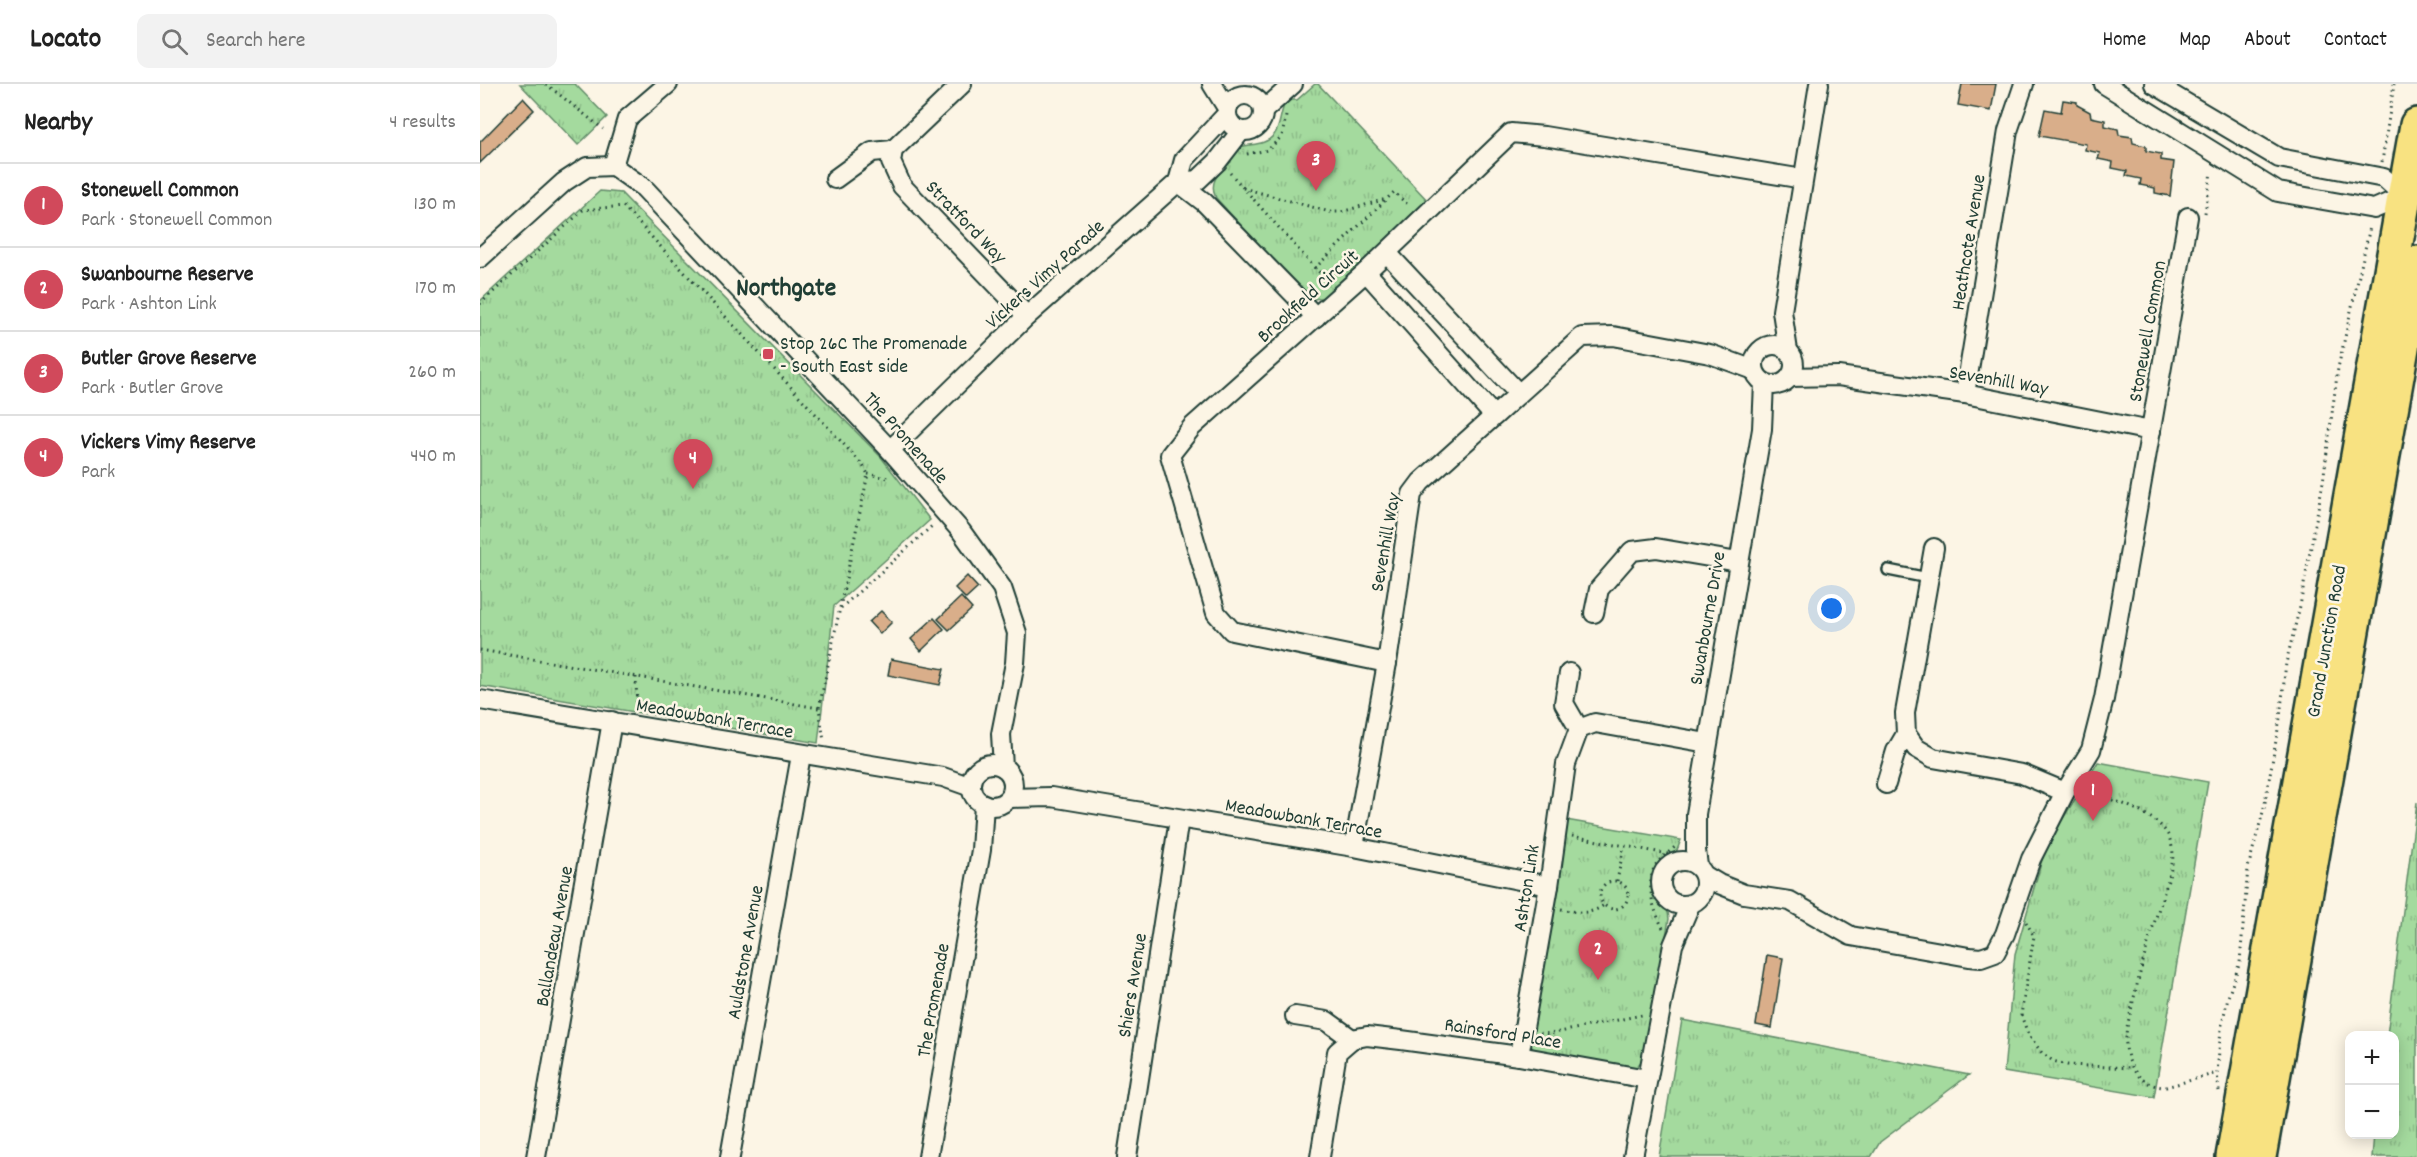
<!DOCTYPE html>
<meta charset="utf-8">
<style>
body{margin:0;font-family:Dekko,sans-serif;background:#f2f2f2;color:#222}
.controls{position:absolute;right:18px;bottom:18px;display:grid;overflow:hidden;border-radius:12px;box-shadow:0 3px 15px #0003}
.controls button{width:54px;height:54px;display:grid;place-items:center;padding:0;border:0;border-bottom:2px solid #e0e0e0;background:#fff;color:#222;font:30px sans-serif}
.you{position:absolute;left:1352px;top:525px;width:21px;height:21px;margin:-15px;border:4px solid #fff;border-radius:50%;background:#1a73e8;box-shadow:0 0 0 9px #1a73e833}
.badge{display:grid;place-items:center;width:39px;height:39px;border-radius:50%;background:#d1495b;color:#fff;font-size:20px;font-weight:700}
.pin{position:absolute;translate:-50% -50px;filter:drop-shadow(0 2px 3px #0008)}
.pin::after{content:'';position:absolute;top:32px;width:21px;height:18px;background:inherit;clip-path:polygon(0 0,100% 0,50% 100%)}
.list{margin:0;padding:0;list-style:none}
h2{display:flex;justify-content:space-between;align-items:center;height:78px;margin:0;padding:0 24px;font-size:26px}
h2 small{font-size:20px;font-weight:400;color:#767676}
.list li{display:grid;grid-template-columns:39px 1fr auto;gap:18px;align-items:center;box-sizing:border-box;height:84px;padding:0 24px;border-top:2px solid #e0e0e0}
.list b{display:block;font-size:22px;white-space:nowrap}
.list p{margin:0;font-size:20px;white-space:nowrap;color:#767676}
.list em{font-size:20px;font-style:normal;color:#767676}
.icon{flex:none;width:33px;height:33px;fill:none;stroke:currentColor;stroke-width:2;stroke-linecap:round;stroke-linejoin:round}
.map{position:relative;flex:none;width:1937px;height:1073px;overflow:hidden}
header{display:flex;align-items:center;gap:36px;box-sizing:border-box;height:84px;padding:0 30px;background:#fff;border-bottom:2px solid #e0e0e0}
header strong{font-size:28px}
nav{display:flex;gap:33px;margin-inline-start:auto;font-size:21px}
.search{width:420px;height:54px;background:#f2f2f2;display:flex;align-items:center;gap:15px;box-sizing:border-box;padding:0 21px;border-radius:12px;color:#767676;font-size:22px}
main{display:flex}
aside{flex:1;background:#fff}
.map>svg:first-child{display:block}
.grass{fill:url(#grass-tufts);stroke:#628c69;stroke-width:1.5}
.building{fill:#d9ae8a;stroke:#1f3d34;stroke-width:1.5}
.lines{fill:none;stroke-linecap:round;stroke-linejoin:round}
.lane-casing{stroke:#1f3d34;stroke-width:14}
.street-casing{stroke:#1f3d34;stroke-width:22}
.highway-casing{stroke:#1f3d34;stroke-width:38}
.path{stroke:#1f3d34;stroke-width:3;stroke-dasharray:1.5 4.5;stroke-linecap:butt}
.lane{stroke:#fcf5e5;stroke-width:9}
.street{stroke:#fcf5e5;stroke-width:18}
.highway{stroke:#f8e281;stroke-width:33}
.poi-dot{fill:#d1495b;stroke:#fcf5e5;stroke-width:2}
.labels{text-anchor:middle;stroke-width:5;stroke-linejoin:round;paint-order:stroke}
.street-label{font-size:20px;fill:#1f3d34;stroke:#fcf5e5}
.poi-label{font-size:20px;fill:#1f3d34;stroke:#fcf5e5;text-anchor:start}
.district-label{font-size:26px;font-weight:bold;fill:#1f3d34;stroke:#fcf5e5}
</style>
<header>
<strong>Locato</strong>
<div class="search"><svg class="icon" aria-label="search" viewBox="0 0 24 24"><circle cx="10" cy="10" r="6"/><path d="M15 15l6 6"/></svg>Search here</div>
<nav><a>Home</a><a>Map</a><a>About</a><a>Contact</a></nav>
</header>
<main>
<aside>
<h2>Nearby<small>4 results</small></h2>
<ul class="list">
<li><span class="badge">1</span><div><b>Stonewell Common</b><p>Park · Stonewell Common</p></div><em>130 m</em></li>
<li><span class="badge">2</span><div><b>Swanbourne Reserve</b><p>Park · Ashton Link</p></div><em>170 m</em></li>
<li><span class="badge">3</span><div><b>Butler Grove Reserve</b><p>Park · Butler Grove</p></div><em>260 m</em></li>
<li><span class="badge">4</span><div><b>Vickers Vimy Reserve</b><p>Park</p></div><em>440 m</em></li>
</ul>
</aside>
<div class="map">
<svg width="1937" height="1073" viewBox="0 0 1937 1073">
<defs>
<pattern id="grass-tufts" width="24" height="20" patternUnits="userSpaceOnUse" patternTransform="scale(1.5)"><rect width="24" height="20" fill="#a4da9e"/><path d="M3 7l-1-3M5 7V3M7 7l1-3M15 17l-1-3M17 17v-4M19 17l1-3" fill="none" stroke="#8dbc89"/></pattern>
</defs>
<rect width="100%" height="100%" fill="#fcf5e5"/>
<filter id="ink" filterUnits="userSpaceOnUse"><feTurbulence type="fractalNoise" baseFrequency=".0167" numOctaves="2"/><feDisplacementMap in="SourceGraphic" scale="12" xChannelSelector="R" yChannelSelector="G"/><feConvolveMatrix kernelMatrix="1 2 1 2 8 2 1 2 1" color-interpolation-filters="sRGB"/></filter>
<g filter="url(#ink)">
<g class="grass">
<path d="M 40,0 L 95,0 L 127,33 L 98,61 Z"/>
<path d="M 835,0 L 838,0 L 949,118 L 846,213 L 834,215 L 823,209 L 736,114 C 728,97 739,89 751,78 L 752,68 C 764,57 782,65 794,51 C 802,41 799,27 807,16 L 817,16 Z"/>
<path d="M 120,107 L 141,109 L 401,373 L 450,436 L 354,522 L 338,659 L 0,602 L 0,217 Z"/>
<path d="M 1618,678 L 1728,698 L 1674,1013 L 1524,988 L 1535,870 L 1566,762 Z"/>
<path d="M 1937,718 L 1937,1073 L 1892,1073 L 1894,1051 L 1914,1050 L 1914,952 L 1907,951 Z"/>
<path d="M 1086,736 L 1201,756 C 1199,760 1198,766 1195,769 C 1186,782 1172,786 1176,805 C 1178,819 1188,819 1189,835 L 1166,967 L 1164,974 L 1155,985 L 1055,967 L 1048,958 Z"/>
<path d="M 1202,936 L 1489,991 L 1400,1058 L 1391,1073 L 1179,1073 Z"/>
</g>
<g class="building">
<path d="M 1482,0 L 1516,0 L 1511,27 L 1478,21 Z"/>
<path d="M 43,14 L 54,26 L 0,79 L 0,58 Z"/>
<path d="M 1583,16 L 1597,18 L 1597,21 L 1610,28 L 1611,33 L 1625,36 L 1625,42 L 1638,45 L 1639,51 L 1652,53 L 1653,59 L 1666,62 L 1666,67 L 1681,70 L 1681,76 L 1694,78 L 1690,112 L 1675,109 L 1675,104 L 1660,101 L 1661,95 L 1646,92 L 1647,87 L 1632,84 L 1633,78 L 1618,75 L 1620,69 L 1605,66 L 1606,60 L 1559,52 L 1565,25 L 1581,28 Z"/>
<path d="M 487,492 L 498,504 L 486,515 L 475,504 Z"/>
<path d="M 481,513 L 492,525 L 469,546 L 458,535 Z"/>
<path d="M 401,527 L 412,538 L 400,550 L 389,538 Z"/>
<path d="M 454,534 L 464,545 L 441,567 L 431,555 Z"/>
<path d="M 411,575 L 464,585 L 460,601 L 408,591 Z"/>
<path d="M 1287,871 L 1303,874 L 1292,944 L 1276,941 Z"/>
</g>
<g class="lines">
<g class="lane-casing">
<path id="lane" d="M 1408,486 L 1448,494"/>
</g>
<g class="street-casing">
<g id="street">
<path d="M 482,0 L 413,66 L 411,78 L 422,102 L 547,232"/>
<path d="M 732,0 L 747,24"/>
<path d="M 1624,0 L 1798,108 L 1894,125 L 1924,112 L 1904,94 L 1799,74 L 1674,0"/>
<circle cx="765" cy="29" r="18"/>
<path d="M 783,27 L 813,0"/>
<path d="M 133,82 L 164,104 L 410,366 L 481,447 L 522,504 L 537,549 L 535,579 L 521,650 L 523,683"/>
<path d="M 133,82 L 147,35 L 188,0"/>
<path d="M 355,95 L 392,68 L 413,66"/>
<path d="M 698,98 L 724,118 L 836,233"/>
<path d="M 698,98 L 718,96 L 737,78 L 761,47"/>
<path d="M 907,169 L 1038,309"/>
<path d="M 0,174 L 84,98 L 107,83 L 133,82"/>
<path d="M 886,188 L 1014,332"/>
<circle cx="1294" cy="281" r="20"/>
<path d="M 1308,267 L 1302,227 L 1339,0"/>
<path d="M 1310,293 L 1358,292 L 1485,310 L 1671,347"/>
<path d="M 1485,310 L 1528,47 L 1544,0"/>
<path d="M 410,366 L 547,232 L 698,98 L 704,76 L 746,31"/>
<path d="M 1454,464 L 1425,629 L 1426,650 L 1436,664 L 1453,674 L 1542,690 L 1585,708"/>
<path d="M 1114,529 L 1119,505 L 1152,467 L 1176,464 L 1258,478"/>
<path d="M 907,579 L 752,547 L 736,529 L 690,371 L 712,343 L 886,188 L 1031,49 L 1064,52 L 1323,95"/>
<path d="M 1089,589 L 1084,619 L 1099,645"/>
<path d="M 0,616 L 463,693 L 491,703"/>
<circle cx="512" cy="701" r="21"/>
<path d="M 1406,700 L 1416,667 L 1426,650"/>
<path d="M 529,714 L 571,713 L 874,763 L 1069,802"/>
<path d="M 874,763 L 907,579 L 932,410 L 941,398 L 1102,253 L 1133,252 L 1230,270 L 1274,286"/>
<circle cx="1203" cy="799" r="22"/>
<path d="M 1218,782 L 1216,766 L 1216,730 L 1282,345 L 1284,299"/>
<path d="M 1224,791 L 1239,800 L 1264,810 L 1310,817 L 1371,852 L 1489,873 L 1501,874 L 1515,869 L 1525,850 L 1551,775 L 1585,708 L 1611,666 L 1624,615 L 1708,133"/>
<path d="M 815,932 L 847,937 L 872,955"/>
<path d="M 1039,972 L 1069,802 L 1086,680 L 1099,645 L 1115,639 L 1227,659"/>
<path d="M 56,1073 L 132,637"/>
<path d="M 250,1073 L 321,671"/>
<path d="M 448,1073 L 501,766 L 504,720"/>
<path d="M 647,1073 L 699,735"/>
<path d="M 840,1073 L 857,968 L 872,955 L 887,952 L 921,956 L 1039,972 L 1167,995"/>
<path d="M 1153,1073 L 1193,861 L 1210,821"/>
</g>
</g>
<g class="highway-casing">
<g id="highway">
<path d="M 1753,1073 L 1937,41"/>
<path d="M 1779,1073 L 1937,179"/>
</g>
</g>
<g class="path">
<path d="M 66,0 L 123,45"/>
<path d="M 767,70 L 788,66 L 802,52 L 806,32"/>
<path d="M 1902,78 L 1914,0"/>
<path d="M 750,89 L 835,184"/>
<path d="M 763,104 L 850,128 L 861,128 L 906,115"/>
<path d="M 1725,129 L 1731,88"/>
<path d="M 848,197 L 835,184 L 914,108 L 929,122"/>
<path d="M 0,220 L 103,126 L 143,122 L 382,380 L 388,390 L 339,624"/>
<path d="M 388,390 L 408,394"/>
<path d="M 361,524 L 452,442"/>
<path d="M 0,566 L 339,624 L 344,657"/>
<path d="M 156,593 L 157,626"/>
<path d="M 1605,711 L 1607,708 C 1631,715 1677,728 1689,753 C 1691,758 1693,766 1693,771 C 1692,789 1684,807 1679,824 C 1668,857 1660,888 1652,922 C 1650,932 1646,943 1646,953 C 1644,979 1659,1003 1686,1003 L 1737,989"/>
<path d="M 1092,752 L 1188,770"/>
<circle cx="1134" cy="811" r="14"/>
<path d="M 1137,797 L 1144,762"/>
<path d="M 1081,825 C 1098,828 1109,832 1124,821"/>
<path d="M 1546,838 L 1554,852 L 1541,931 L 1548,950 L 1562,969 L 1573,977 L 1587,981 L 1652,984"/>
<path d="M 1183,844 C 1174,827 1166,804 1174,784 C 1177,776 1191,767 1197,761"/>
<path d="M 1060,949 L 1070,950 L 1162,931"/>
<path d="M 1739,1007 L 1737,989 L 1741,945 L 1748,913 L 1760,878 L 1768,784 L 1784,724 L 1800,634 L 1806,579 L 1820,522 L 1843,398 L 1858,284 L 1890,143"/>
</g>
<use href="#lane" class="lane"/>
<use href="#street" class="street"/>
<use href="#highway" class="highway"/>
</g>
</g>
<rect class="poi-dot" x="282" y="264" width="12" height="12" rx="3"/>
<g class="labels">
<g class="street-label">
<text transform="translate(487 137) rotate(46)" y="7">Stratford Way</text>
<text transform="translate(1487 158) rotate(-81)" y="7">Heathcote Avenue</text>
<text transform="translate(564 189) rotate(-42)" y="7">Vickers Vimy Parade</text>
<text transform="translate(827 211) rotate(-42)" y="7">Brookfield Circuit</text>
<text transform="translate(1666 247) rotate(-80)" y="7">Stonewell Common</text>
<text transform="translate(1519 295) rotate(10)" y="7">Sevenhill Way</text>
<text transform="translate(427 353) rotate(48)" y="7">The Promenade</text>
<text transform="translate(904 458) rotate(-80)" y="7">Sevenhill Way</text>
<text transform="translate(1226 534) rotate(-80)" y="7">Swanbourne Drive</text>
<text transform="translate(1845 557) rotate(-80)" y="7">Grand Junction Road</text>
<text transform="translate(235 633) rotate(10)" y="7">Meadowbank Terrace</text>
<text transform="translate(824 733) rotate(10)" y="7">Meadowbank Terrace</text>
<text transform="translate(1045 804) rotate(-81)" y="7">Ashton Link</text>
<text transform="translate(73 852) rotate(-80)" y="7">Ballandeau Avenue</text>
<text transform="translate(264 868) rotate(-80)" y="7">Auldstone Avenue</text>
<text transform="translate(651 901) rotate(-81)" y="7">Shiers Avenue</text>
<text transform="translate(452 916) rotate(-80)" y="7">The Promenade</text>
<text transform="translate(1023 948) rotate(9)" y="7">Rainsford Place</text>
</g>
<g class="poi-label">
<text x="300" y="265">Stop 26C The Promenade<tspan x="300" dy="23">- South East side</tspan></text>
</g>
<g class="district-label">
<text x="306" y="211">Northgate</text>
</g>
</g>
</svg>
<div class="controls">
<button>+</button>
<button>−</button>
</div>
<div class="you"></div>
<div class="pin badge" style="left:1613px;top:737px">1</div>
<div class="pin badge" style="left:1118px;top:896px">2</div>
<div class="pin badge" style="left:836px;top:107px">3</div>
<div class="pin badge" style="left:213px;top:405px">4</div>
</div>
</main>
